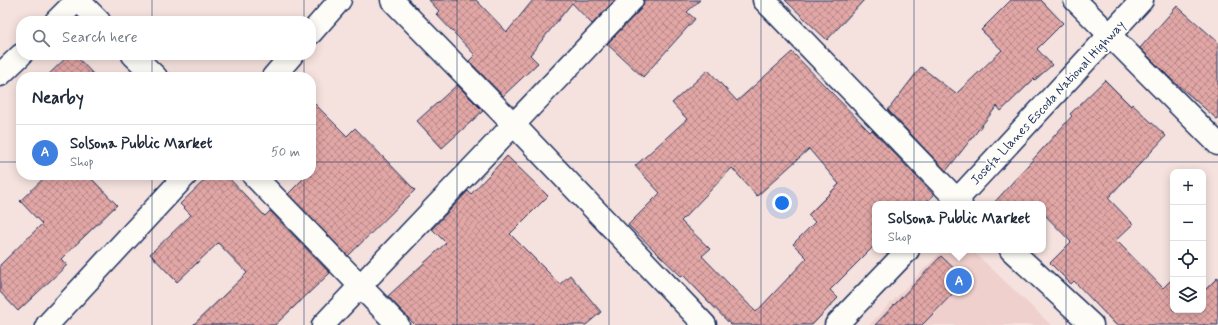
<!DOCTYPE html>
<meta charset="utf-8">
<style>
body{margin:0;font-family:Mynerve,sans-serif;background:#f6f6f7;color:#1f2937}
.controls{position:absolute;right:12px;bottom:12px;display:grid;overflow:hidden;border-radius:8px;box-shadow:0 2px 10px #0003}
.controls button{width:36px;height:36px;display:grid;place-items:center;padding:0;border:0;border-bottom:1px solid #e0e1e3;background:#fff;color:#1f2937;font:20px sans-serif}
.you{position:absolute;left:782px;top:203px;width:14px;height:14px;margin:-10px;border:3px solid #fff;border-radius:50%;background:#1a73e8;box-shadow:0 0 0 6px #1a73e833}
.badge{display:grid;place-items:center;width:26px;height:26px;border-radius:50%;background:#111827;color:#fff;font-size:13px;font-weight:700}
.pin{position:absolute;translate:-50% -50%;border:2px solid #fff;box-shadow:0 1px 4px #0006}
.popup{position:absolute;left:872px;top:201px;width:174px;height:52px;box-sizing:border-box;display:grid;place-content:center;border-radius:8px;background:#fff;filter:drop-shadow(0 1px 3px #0005);font-size:13px;white-space:nowrap;color:#747a83}
.popup b{font-size:15px;color:#1f2937}
.popup::after{content:'';position:absolute;left:50%;top:100%;margin-left:-8px;border:8px solid transparent;border-top-color:#fff}
.list{margin:0;padding:0;list-style:none}
h2{display:flex;justify-content:space-between;align-items:center;height:52px;margin:0;padding:0 16px;font-size:17px}
h2 small{font-size:13px;font-weight:400;color:#747a83}
.list li{display:grid;grid-template-columns:26px 1fr auto;gap:12px;align-items:center;box-sizing:border-box;height:56px;padding:0 16px;border-top:1px solid #e0e1e3}
.list b{display:block;font-size:15px;white-space:nowrap}
.list p{margin:0;font-size:13px;white-space:nowrap;color:#747a83}
.list em{font-size:13px;font-style:normal;color:#747a83}
.icon{flex:none;width:22px;height:22px;fill:none;stroke:currentColor;stroke-width:2;stroke-linecap:round;stroke-linejoin:round}
.map{position:relative;flex:none;width:1218px;height:325px;overflow:hidden}
.search{position:absolute;background:#fff;box-shadow:0 2px 10px #0003;left:16px;top:16px;width:300px;height:44px;display:flex;align-items:center;gap:10px;box-sizing:border-box;padding:0 14px;border-radius:16px;color:#747a83;font-size:15px}
.panel{position:absolute;background:#fff;box-shadow:0 2px 10px #0003;left:16px;top:72px;width:300px;height:108px;border-radius:16px}
.map>svg:first-child{display:block}
.built{fill:#efd0cd}
.building{fill:url(#building-cross-hatch);stroke:#1b2f5e;fill-rule:evenodd}
.lines{fill:none;stroke-linecap:round;stroke-linejoin:round}
.minor-casing{stroke:#1b2f5e;stroke-width:25}
.major-casing{stroke:#1b2f5e;stroke-width:25}
.minor{stroke:#fdfcf7;stroke-width:22}
.major{stroke:#fdfcf7;stroke-width:22}
.grid{fill:none;stroke:#1b2f5e;stroke-width:1;stroke-opacity:0.55}
.labels{text-anchor:middle;stroke-width:4;stroke-linejoin:round;paint-order:stroke}
.street-label{font-size:13px;fill:#1b2f5e;stroke:#fdfcf7}
</style>
<div class="map">
<svg width="1218" height="325" viewBox="0 0 1218 325">
<defs>
<pattern id="building-cross-hatch" width="8" height="8" patternUnits="userSpaceOnUse"><rect width="8" height="8" fill="#e2a7a5"/><path d="M0 0l8 8M0 8l8-8" fill="none" stroke="#b6888a"/></pattern>
</defs>
<rect width="100%" height="100%" fill="#f5e2de"/>
<filter id="ink" filterUnits="userSpaceOnUse"><feTurbulence type="fractalNoise" baseFrequency=".025" numOctaves="2"/><feDisplacementMap in="SourceGraphic" scale="8" xChannelSelector="R" yChannelSelector="G"/><feConvolveMatrix kernelMatrix="1 2 1 2 8 2 1 2 1" color-interpolation-filters="sRGB"/></filter>
<g filter="url(#ink)">
<path class="built" d="M 943,250 L 972,250 L 1051,325 L 869,325 Z"/>
<g class="building">
<path d="M 429,0 L 476,0 L 507,32 L 533,0 L 615,0 L 592,24 L 572,3 L 530,55 L 538,63 L 503,96 L 469,61 L 475,55 L 436,14 L 439,11 Z"/>
<path d="M 644,0 L 700,0 L 687,12 L 695,19 L 643,77 L 607,44 L 641,9 Z"/>
<path d="M 785,0 L 864,0 L 827,40 Z"/>
<path d="M 1011,0 L 1041,0 L 1063,23 L 1037,49 L 1052,65 L 1035,80 L 1034,79 L 1001,111 L 997,106 L 946,171 L 888,110 L 921,67 L 956,94 L 1002,50 L 981,30 Z"/>
<path d="M 1177,6 L 1218,42 L 1218,120 L 1171,79 L 1140,48 Z"/>
<path d="M 792,52 L 870,132 L 872,130 L 934,195 L 924,204 L 875,204 L 875,245 L 830,290 L 838,298 L 812,325 L 731,325 L 683,275 L 682,277 L 628,225 L 660,193 L 635,166 L 687,119 L 672,103 L 708,70 L 737,101 ZM 809,149 L 839,184 L 808,215 L 815,222 L 793,244 L 807,258 L 756,312 L 702,256 L 710,249 L 681,221 L 732,168 L 757,196 Z"/>
<path d="M 69,55 L 75,55 L 96,77 L 46,77 Z"/>
<path d="M 1105,80 L 1131,106 L 1132,104 L 1166,136 L 1108,198 L 1133,224 L 1116,240 L 1163,288 L 1173,278 L 1173,310 L 1203,310 L 1203,292 L 1218,277 L 1218,325 L 1116,325 L 1074,281 L 1071,284 L 1050,263 L 1071,242 L 1043,213 L 1043,204 L 993,204 L 1072,116 L 1070,114 Z"/>
<path d="M 457,85 L 483,111 L 442,148 L 417,121 Z"/>
<path d="M 311,100 L 347,136 L 355,128 L 415,190 L 348,256 L 288,194 L 307,175 L 311,175 Z"/>
<path d="M 507,156 L 548,196 L 510,234 L 560,284 L 570,275 L 601,312 L 586,325 L 415,325 L 388,296 L 446,243 L 432,229 L 468,191 L 471,194 Z"/>
<path d="M 47,175 L 88,175 L 117,205 L 61,259 L 67,265 L 18,311 L 0,292 L 0,265 L 42,224 L 20,201 Z"/>
<path d="M 210,175 L 226,175 L 265,216 L 270,211 L 330,273 L 275,325 L 193,325 L 247,273 L 218,243 L 177,282 L 150,254 L 191,215 L 180,204 Z"/>
<path d="M 941,256 L 966,280 L 922,325 L 875,325 Z"/>
</g>
<g class="lines">
<g class="minor-casing">
<g id="minor">
<path d="M 78,0 L 99,21"/>
<path d="M 392,0 L 514,125 L 705,325"/>
<path d="M 764,0 L 961,204"/>
<path d="M 1075,0 L 1218,144"/>
<path d="M 56,21 L 77,0"/>
<path d="M 311,33 L 340,0"/>
<path d="M 133,55 L 156,77"/>
<path d="M 0,75 L 21,55"/>
<path d="M 273,77 L 292,55"/>
<path d="M 253,175 L 398,325"/>
<path d="M 1011,250 L 1092,325"/>
<path d="M 47,325 L 186,175"/>
<path d="M 323,325 L 632,0"/>
</g>
</g>
<g class="major-casing">
<g id="major">
<path d="M 953,204 L 1142,0"/>
<path d="M 836,325 L 908,250"/>
</g>
</g>
<use href="#minor" class="minor"/>
<use href="#major" class="major"/>
</g>
</g>
<path class="grid" d="M 152,0 L 152,21M 304,0 L 304,21M 457,0 L 457,325M 609,0 L 609,325M 761,0 L 761,325M 914,0 L 914,325M 1066,0 L 1066,325M 152,55 L 152,77M 304,55 L 304,77M 0,162 L 21,162M 311,162 L 1218,162M 152,175 L 152,325M 304,175 L 304,325"/>
<g class="labels">
<g class="street-label">
<text transform="translate(1047 102) rotate(-47)" y="5">Josefa Llanes Escoda National Highway</text>
</g>
</g>
</svg>
<div class="controls">
<button>+</button>
<button>−</button>
<button><svg class="icon" aria-label="locate" viewBox="0 0 24 24"><circle cx="12" cy="12" r="6"/><path d="M12 2v4M12 18v4M2 12h4M18 12h4"/></svg></button>
<button><svg class="icon" aria-label="layers" viewBox="0 0 24 24"><path d="M12 4l9 5-9 5-9-5zM3 14l9 5 9-5"/></svg></button>
</div>
<div class="you"></div>
<div class="pin badge" style="left:959px;top:281px;background:#3f7fe0">A</div>
<div class="popup"><b>Solsona Public Market</b>Shop</div>
<div class="search"><svg class="icon" aria-label="search" viewBox="0 0 24 24"><circle cx="10" cy="10" r="6"/><path d="M15 15l6 6"/></svg>Search here</div>
<section class="panel">
<h2>Nearby<small></small></h2>
<ul class="list">
<li><span class="badge" style="background:#3f7fe0">A</span><div><b>Solsona Public Market</b><p>Shop</p></div><em>50 m</em></li>
</ul>
</section>
</div>
